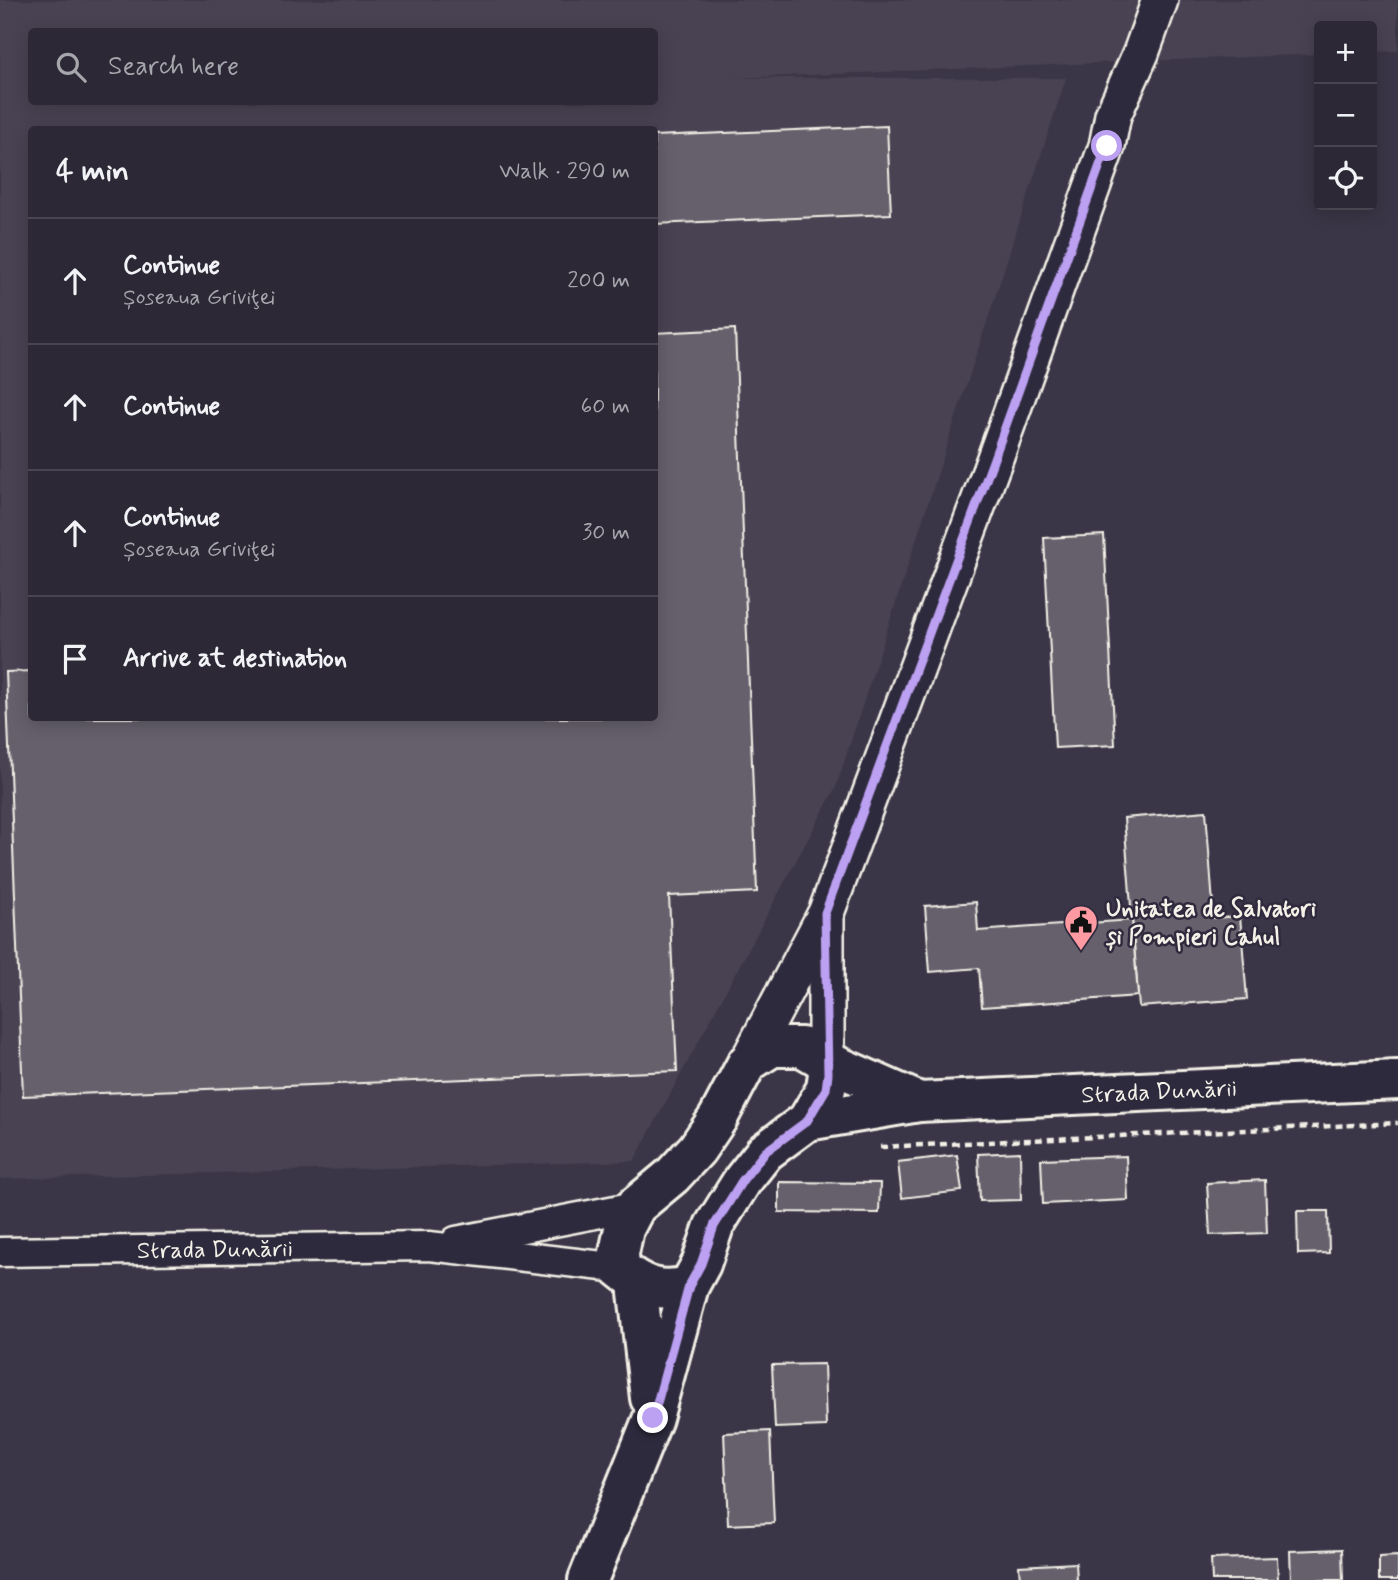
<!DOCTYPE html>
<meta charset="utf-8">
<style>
body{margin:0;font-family:Mynerve,sans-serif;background:#34303d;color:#f1f3f6}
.controls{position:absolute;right:21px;top:21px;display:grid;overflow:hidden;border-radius:7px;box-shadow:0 4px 18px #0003}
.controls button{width:63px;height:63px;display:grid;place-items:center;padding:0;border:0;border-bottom:2px solid #484450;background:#2c2835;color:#f1f3f6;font:35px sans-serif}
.stop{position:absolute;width:21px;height:21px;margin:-16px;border:5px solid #bca0f2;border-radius:50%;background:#fff}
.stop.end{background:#bca0f2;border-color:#fff;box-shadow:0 2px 7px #0008}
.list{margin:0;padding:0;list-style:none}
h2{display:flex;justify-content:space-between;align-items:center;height:91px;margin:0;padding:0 28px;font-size:30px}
h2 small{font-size:23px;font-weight:400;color:#a6a6ad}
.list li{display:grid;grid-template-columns:46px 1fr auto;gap:21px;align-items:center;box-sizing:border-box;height:126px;padding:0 28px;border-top:2px solid #484450}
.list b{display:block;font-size:26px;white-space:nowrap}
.list p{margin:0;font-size:23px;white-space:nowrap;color:#a6a6ad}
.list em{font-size:23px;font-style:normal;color:#a6a6ad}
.icon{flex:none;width:38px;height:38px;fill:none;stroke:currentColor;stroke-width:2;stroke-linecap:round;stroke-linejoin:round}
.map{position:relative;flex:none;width:1398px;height:1580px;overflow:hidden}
.search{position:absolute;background:#2c2835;box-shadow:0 4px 18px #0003;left:28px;top:28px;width:630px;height:77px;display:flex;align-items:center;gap:18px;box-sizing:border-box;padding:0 24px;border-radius:7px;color:#a6a6ad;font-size:26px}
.panel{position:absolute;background:#2c2835;box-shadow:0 4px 18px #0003;left:28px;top:126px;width:630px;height:595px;border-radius:7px}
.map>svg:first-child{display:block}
.built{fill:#484352;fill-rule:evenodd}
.building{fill:#65616c;stroke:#f4f1e8;stroke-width:2}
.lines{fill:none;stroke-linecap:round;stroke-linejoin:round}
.minor-casing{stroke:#f4f1e8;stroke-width:33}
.tertiary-casing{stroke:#f4f1e8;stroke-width:40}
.secondary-casing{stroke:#f4f1e8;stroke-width:44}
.path{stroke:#f4f1e8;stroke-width:4.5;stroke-dasharray:7 5;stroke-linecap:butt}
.minor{stroke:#2f2a3d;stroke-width:28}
.tertiary{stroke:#2f2a3d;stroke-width:35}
.secondary{stroke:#2f2a3d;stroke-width:38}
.route{stroke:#bca0f2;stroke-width:9}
.labels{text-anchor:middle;stroke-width:5;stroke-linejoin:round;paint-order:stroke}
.poi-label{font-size:24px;font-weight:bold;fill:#f4f1e8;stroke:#2f2a3d;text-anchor:start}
.street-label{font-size:24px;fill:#f4f1e8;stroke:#2f2a3d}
</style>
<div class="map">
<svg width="1398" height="1580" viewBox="0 0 1398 1580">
<rect width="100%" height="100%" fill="#3b3647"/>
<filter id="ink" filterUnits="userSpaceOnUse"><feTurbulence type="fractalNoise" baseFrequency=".0143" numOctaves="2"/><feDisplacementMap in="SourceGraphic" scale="14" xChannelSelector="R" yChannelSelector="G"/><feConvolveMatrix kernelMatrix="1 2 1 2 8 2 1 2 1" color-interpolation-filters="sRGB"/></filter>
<g filter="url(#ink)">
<path class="built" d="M 0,0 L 1398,0 L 1398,51 L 1372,52 L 1372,26 L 1319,26 L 1319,54 L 733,78 L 1066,78 L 836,787 L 634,1161 L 0,1179 ZM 32,32 L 654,32 L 654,102 L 32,102 ZM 32,130 L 654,130 L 654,718 L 32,718 Z"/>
<g class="building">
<path d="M 887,126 L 891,214 L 654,224 L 654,136 Z"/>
<path d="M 735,329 L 757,892 L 669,896 L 677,1071 L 23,1096 L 6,672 L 32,671 L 32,718 L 654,718 L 654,333 Z"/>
<path d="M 1104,535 L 1115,745 L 1055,748 L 1044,538 Z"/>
<path d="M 1206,811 L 1214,918 L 1240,916 L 1247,999 L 1139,1007 L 1124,818 Z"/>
<path d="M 976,902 L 978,931 L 1132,920 L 1138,996 L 982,1007 L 979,968 L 930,972 L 925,906 Z"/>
<path d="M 1020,1152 L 1021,1200 L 980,1201 L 978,1154 Z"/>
<path d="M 957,1155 L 962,1191 L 902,1198 L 898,1162 Z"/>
<path d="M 1126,1156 L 1128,1200 L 1043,1204 L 1041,1159 Z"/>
<path d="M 1265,1180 L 1267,1233 L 1210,1235 L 1207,1183 Z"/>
<path d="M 779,1182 L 880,1183 L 879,1213 L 779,1212 Z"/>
<path d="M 1297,1211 L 1328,1211 L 1329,1253 L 1298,1254 Z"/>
<path d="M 824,1364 L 826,1426 L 775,1428 L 772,1365 Z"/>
<path d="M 770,1431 L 774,1523 L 728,1525 L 724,1433 Z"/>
<path d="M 1342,1549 L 1343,1580 L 1291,1580 L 1290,1551 Z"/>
<path d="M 1398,1556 L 1398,1580 L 1379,1580 L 1379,1557 Z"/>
<path d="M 1277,1557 L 1278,1580 L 1212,1580 L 1211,1559 Z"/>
<path d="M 1076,1563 L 1077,1580 L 1020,1580 L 1019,1566 Z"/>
</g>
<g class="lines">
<g class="minor-casing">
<g id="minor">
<path d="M 456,1241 L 636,1206"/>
<path id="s1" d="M 0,1252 L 429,1246 L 620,1268"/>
</g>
</g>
<g class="tertiary-casing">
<g id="tertiary">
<path d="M 826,916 L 826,1061"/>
<path d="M 747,1063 L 826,913 L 994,461 L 1107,146 L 1113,115 L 1141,53 L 1160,0"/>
</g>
</g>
<g class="secondary-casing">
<g id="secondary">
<path id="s2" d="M 807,1121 L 919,1102 L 1398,1080"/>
<path d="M 637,1283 L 650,1398"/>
<path d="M 689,1286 C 660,1293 642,1287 620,1268 L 619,1253 L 624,1229 L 636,1206 L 672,1176 L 697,1149 L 718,1118 L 747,1063 L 772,1047 L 802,1047 L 826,1061 L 919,1102"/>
<path d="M 588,1580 L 653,1418 L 689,1286 L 701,1264 L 714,1226 L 742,1181 L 765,1152 L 807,1121 L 826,1089 L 828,1074 L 826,1061"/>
</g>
</g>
<path class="path" d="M 880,1147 L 1398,1123"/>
<use href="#minor" class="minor"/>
<use href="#tertiary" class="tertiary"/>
<use href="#secondary" class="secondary"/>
</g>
</g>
<g class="lines" filter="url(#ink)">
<path class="route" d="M 653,1418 L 689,1286 L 701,1264 L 714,1226 L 742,1181 L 765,1152 L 807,1121 L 826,1089 L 828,1074 L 825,913 L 993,461 L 1107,146"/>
</g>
<defs>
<g id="civic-pin" transform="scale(1.75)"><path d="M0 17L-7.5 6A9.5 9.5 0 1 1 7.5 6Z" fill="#ff9aa2" stroke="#2f2a3d"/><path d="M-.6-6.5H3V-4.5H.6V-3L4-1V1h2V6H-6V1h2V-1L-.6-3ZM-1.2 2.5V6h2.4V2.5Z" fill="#111"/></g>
</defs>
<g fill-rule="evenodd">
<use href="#civic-pin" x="1081" y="922"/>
</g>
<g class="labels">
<g class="poi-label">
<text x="1106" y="916">Unitatea de Salvatori<tspan x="1106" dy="28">și Pompieri Cahul</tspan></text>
</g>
<g class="street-label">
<text dy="8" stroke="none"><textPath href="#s2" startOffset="354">Strada Dunării</textPath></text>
<text dy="8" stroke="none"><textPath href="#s1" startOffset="215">Strada Dunării</textPath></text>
</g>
</g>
</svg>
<div class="controls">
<button>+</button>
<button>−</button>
<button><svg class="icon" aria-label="locate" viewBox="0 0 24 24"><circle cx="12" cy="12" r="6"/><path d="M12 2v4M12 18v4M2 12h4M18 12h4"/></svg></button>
</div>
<div class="stop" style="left:1107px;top:146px"></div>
<div class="stop end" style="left:653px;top:1418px"></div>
<div class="search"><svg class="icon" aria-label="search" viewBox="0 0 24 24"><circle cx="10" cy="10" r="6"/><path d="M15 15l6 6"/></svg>Search here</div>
<section class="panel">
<h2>4 min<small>Walk · 290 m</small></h2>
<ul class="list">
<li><svg class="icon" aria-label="ahead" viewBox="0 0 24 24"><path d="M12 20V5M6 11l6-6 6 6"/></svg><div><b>Continue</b><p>Șoseaua Griviţei</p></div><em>200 m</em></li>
<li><svg class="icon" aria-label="ahead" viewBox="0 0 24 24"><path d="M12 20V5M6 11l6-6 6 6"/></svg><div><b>Continue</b></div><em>60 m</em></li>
<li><svg class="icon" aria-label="ahead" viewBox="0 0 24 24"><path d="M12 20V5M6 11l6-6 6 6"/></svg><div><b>Continue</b><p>Șoseaua Griviţei</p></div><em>30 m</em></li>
<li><svg class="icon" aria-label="arrive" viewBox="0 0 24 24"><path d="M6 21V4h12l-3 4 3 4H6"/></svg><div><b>Arrive at destination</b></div></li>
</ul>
</section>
</div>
